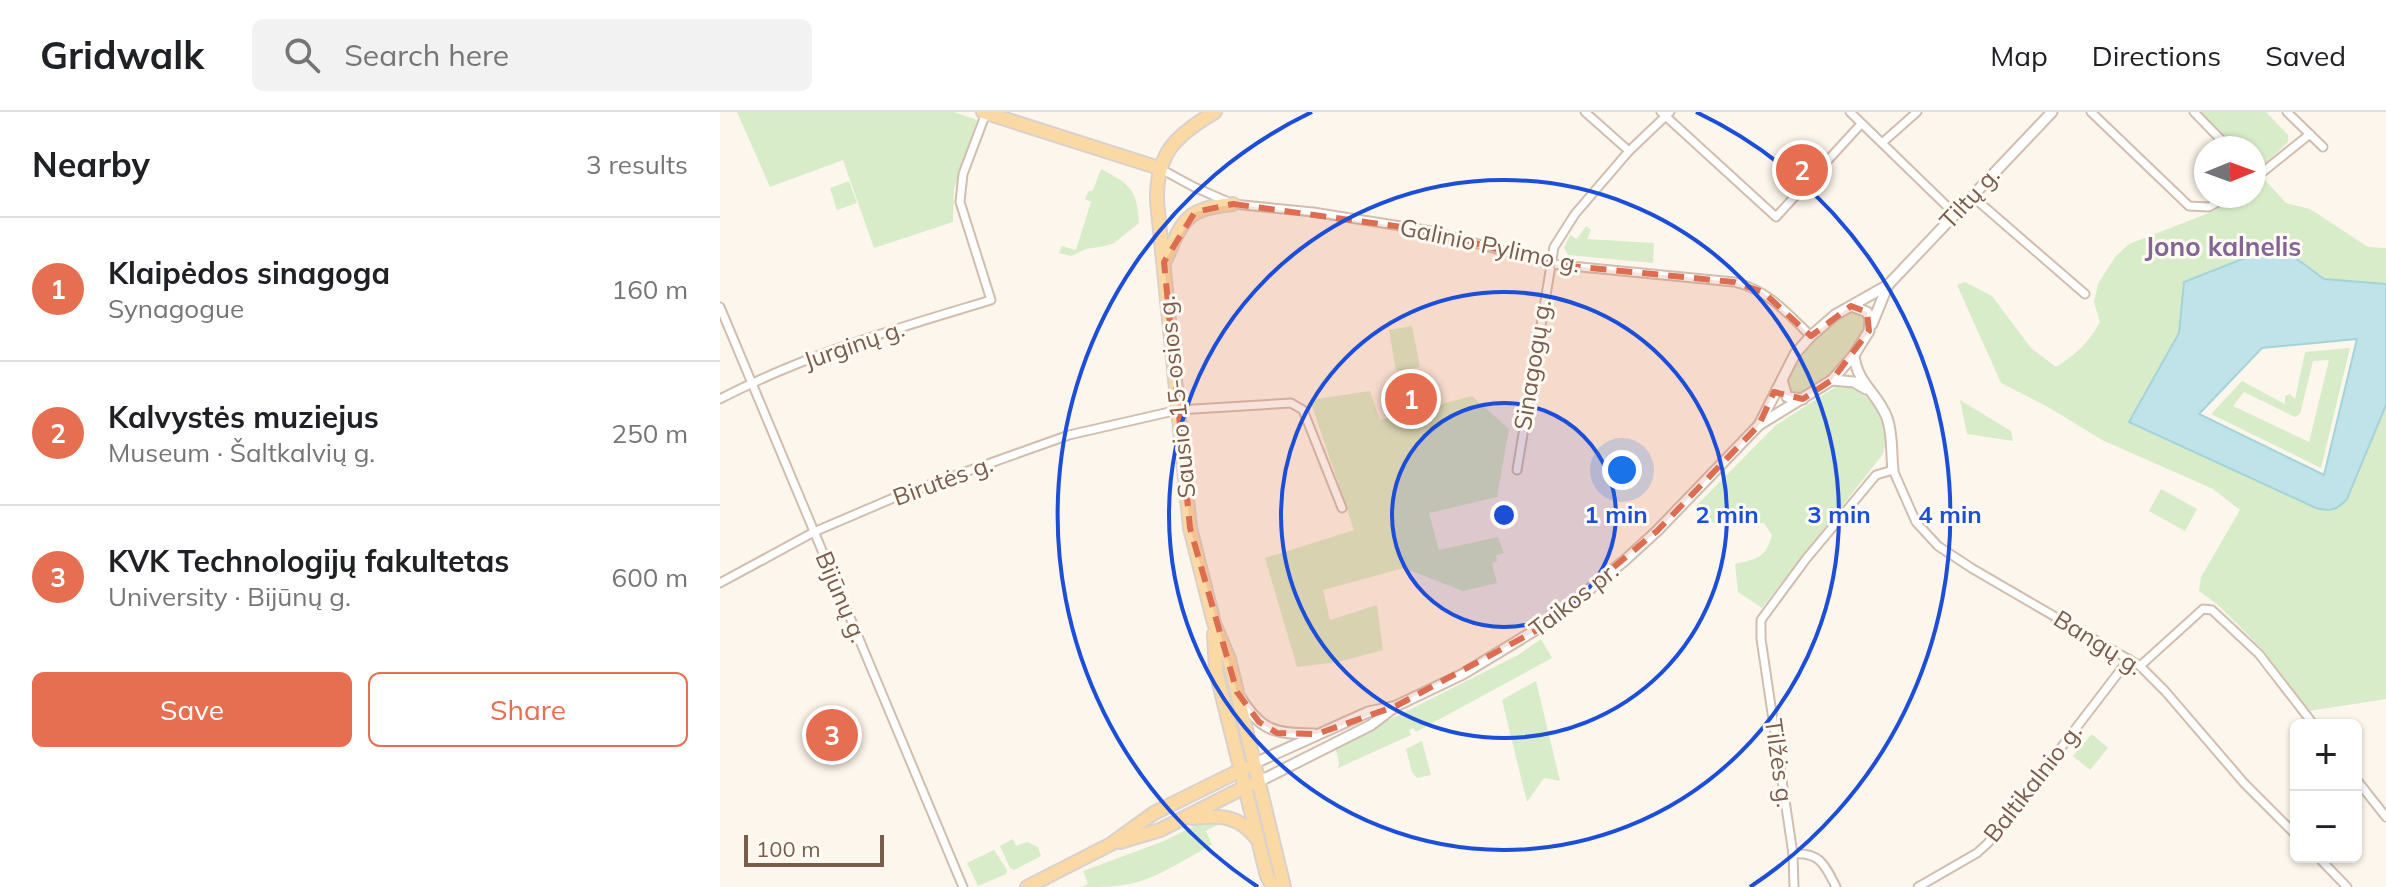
<!DOCTYPE html>
<meta charset="utf-8">
<style>
body{margin:0;font-family:Mulish,sans-serif;background:#f2f2f2;color:#202124}
.controls{position:absolute;right:24px;bottom:24px;display:grid;overflow:hidden;border-radius:12px;box-shadow:0 2px 6px #0004}
.controls button{width:72px;height:72px;display:grid;place-items:center;padding:0;border:0;border-bottom:2px solid #e0e0e0;background:#fff;color:#202124;font:40px sans-serif}
.compass{position:absolute;left:1474px;top:24px;width:72px;height:72px;border-radius:50%;background:#fff;box-shadow:0 2px 6px #0004;rotate:89deg}
.scale{position:absolute;left:24px;bottom:20px;width:140px;box-sizing:border-box;padding-left:8px;border:4px solid #7a5c4d;border-top:0;font-size:22px;line-height:28px;white-space:nowrap;color:#7a5c4d;-webkit-text-stroke:6px #fffaf3;paint-order:stroke}
.you{position:absolute;left:902px;top:358px;width:28px;height:28px;margin:-20px;border:6px solid #fff;border-radius:50%;background:#1a73e8;box-shadow:0 0 0 12px #1a73e833}
.badge{display:grid;place-items:center;width:52px;height:52px;border-radius:50%;background:#e76f51;color:#fff;font-size:26px;font-weight:700}
.pin{position:absolute;translate:-50% -50%;border:4px solid #fff;box-shadow:0 2px 8px #0006}
.list{margin:0;padding:0;list-style:none}
h2{display:flex;justify-content:space-between;align-items:center;height:104px;margin:0;padding:0 32px;font-size:34px}
h2 small{font-size:26px;font-weight:400;color:#757577}
.list li{display:grid;grid-template-columns:52px 1fr auto;gap:24px;align-items:center;box-sizing:border-box;height:144px;padding:0 32px;border-top:2px solid #e0e0e0}
.list b{display:block;font-size:30px;white-space:nowrap}
.list p{margin:0;font-size:26px;white-space:nowrap;color:#757577}
.list em{font-size:26px;font-style:normal;color:#757577}
.actions{display:flex;gap:16px;padding:24px 32px}
.actions a{flex:1;padding:18px 0;border:2px solid #e76f51;border-radius:12px;text-align:center;font-size:28px;color:#e76f51}
.actions .main{background:#e76f51;color:#fff}
.icon{flex:none;width:44px;height:44px;fill:none;stroke:currentColor;stroke-width:2;stroke-linecap:round;stroke-linejoin:round}
.map{position:relative;flex:none;width:1666px;height:775px;overflow:hidden}
header{display:flex;align-items:center;gap:48px;box-sizing:border-box;height:112px;padding:0 40px;background:#fff;border-bottom:2px solid #e0e0e0}
header strong{font-size:38px}
nav{display:flex;gap:44px;margin-inline-start:auto;font-size:28px}
.search{width:560px;height:72px;background:#f2f2f2;display:flex;align-items:center;gap:20px;box-sizing:border-box;padding:0 28px;border-radius:12px;color:#757577;font-size:30px}
main{display:flex}
aside{flex:1;background:#fff}
.map>svg:first-child{display:block}
.green{fill:#d8ecc9;fill-rule:evenodd}
.water{fill:#bfe3e8;stroke:#a5d3da;stroke-width:2;fill-rule:evenodd}
.lines{fill:none;stroke-linecap:round;stroke-linejoin:round}
.minor-casing{stroke:#d1beb0;stroke-width:11}
.tertiary-casing{stroke:#d1beb0;stroke-width:13}
.primary-casing{stroke:#dad1cd;stroke-width:16}
.minor{stroke:#fff;stroke-width:7}
.tertiary{stroke:#fff;stroke-width:9}
.primary{stroke:#fbd9a5;stroke-width:12}
.marked{fill:#dc6d51;fill-opacity:0.2;stroke:#dc6d51;stroke-width:6;stroke-dasharray:16 10;stroke-linejoin:round}
.ring{fill:none;stroke:#1d4ed8;stroke-width:4}
.labels{text-anchor:middle;stroke-width:6;stroke-linejoin:round;paint-order:stroke}
.street-label{font-size:24px;fill:#7a5c4d;stroke:#fffaf3}
.neighbourhood-label{font-size:26px;font-weight:bold;fill:#846695;stroke:#fffaf3}
.centre{fill:#1d4ed8;stroke:#fffaf3;stroke-width:4}
.ring-label{font-size:24px;text-anchor:middle;font-weight:bold;fill:#1d4ed8;stroke:#fffaf3;stroke-width:6;stroke-linejoin:round;paint-order:stroke}
</style>
<header>
<strong>Gridwalk</strong>
<div class="search"><svg class="icon" aria-label="search" viewBox="0 0 24 24"><circle cx="10" cy="10" r="6"/><path d="M15 15l6 6"/></svg>Search here</div>
<nav><a>Map</a><a>Directions</a><a>Saved</a></nav>
</header>
<main>
<aside>
<h2>Nearby<small>3 results</small></h2>
<ul class="list">
<li><span class="badge">1</span><div><b>Klaipėdos sinagoga</b><p>Synagogue</p></div><em>160 m</em></li>
<li><span class="badge">2</span><div><b>Kalvystės muziejus</b><p>Museum · Šaltkalvių g.</p></div><em>250 m</em></li>
<li><span class="badge">3</span><div><b>KVK Technologijų fakultetas</b><p>University · Bijūnų g.</p></div><em>600 m</em></li>
</ul>
<div class="actions"><a class="main">Save</a><a>Share</a></div>
</aside>
<div class="map">
<svg width="1666" height="775" viewBox="0 0 1666 775">
<rect width="100%" height="100%" fill="#fdf6ec"/>
<g class="green">
<path d="M 17,0 L 234,0 L 257,8 L 234,77 L 233,110 L 154,136 L 123,48 L 50,75 Z"/>
<path d="M 1480,0 L 1546,0 L 1568,23 L 1568,30 L 1538,58 L 1534,53 L 1534,36 L 1517,36 Z"/>
<path d="M 381,57 C 411,73 417,77 419,111 L 394,131 L 385,134 L 366,137 L 351,144 L 339,141 L 342,134 L 356,138 L 371,90 L 365,87 L 368,80 L 373,78 Z"/>
<path d="M 1545,68 L 1566,91 L 1590,97 L 1648,135 L 1666,136 L 1666,172 L 1604,167 L 1558,133 L 1460,221 L 1409,310 L 1627,387 L 1666,293 L 1666,587 L 1589,599 L 1542,537 L 1497,492 L 1479,479 L 1481,465 L 1520,398 L 1493,377 L 1382,328 L 1328,295 L 1281,271 L 1237,173 L 1245,170 L 1272,184 L 1311,236 L 1336,255 C 1357,242 1368,231 1380,210 L 1374,190 L 1378,172 L 1395,145 L 1409,132 L 1494,99 L 1519,84 L 1534,84 L 1534,75 Z"/>
<path d="M 129,69 L 137,91 L 117,98 L 110,76 Z"/>
<path d="M 866,114 L 871,118 L 867,127 L 934,131 L 933,151 L 848,143 L 844,136 L 850,123 L 857,127 Z"/>
<path d="M 1134,199 L 1145,204 C 1146,228 1095,292 1070,279 L 1068,265 C 1085,237 1104,215 1134,199 Z"/>
<path d="M 692,214 L 700,255 L 676,259 L 669,218 Z"/>
<path d="M 1630,236 L 1601,356 L 1491,302 L 1522,269 L 1565,292 L 1565,284 L 1570,282 L 1575,287 L 1585,240 ZM 1609,248 L 1589,330 L 1513,294 L 1524,280 L 1575,305 L 1580,302 L 1593,249 Z"/>
<path d="M 1127,273 C 1155,285 1172,312 1163,342 L 1042,496 L 1018,480 L 1015,452 C 1037,447 1046,446 1052,423 L 1044,411 L 1010,413 L 989,410 L 974,396 L 1056,313 L 1117,274 Z"/>
<path d="M 650,279 L 660,308 L 752,284 L 789,317 L 777,385 L 709,401 L 719,438 L 778,425 L 784,441 L 776,443 L 777,449 L 772,451 L 777,471 L 743,479 L 684,456 L 603,478 L 610,508 L 657,493 L 663,538 L 618,550 L 577,555 L 545,446 L 634,418 L 590,288 Z"/>
<path d="M 1240,288 L 1291,319 L 1293,329 L 1247,322 Z"/>
<path d="M 1441,377 L 1477,397 L 1465,419 L 1429,399 Z"/>
<path d="M 821,527 L 832,546 L 696,620 L 693,616 L 689,618 L 691,623 L 618,656 L 619,650 L 615,635 L 798,543 Z"/>
<path d="M 816,569 L 840,669 L 824,666 L 807,690 L 782,588 Z"/>
<path d="M 1372,622 L 1388,636 L 1370,658 L 1353,644 Z"/>
<path d="M 702,629 L 711,663 L 697,666 L 692,660 L 686,637 Z"/>
<path d="M 506,708 L 486,719 L 492,733 C 470,744 447,760 424,768 C 405,775 382,775 361,775 L 368,772 L 363,759 L 444,729 L 484,709 Z"/>
<path d="M 293,727 L 296,734 L 307,730 L 318,735 L 321,744 L 294,758 L 290,756 L 280,734 Z"/>
<path d="M 274,738 L 287,758 L 286,762 L 258,774 L 247,751 Z"/>
</g>
<path class="water" d="M 1558,133 L 1604,167 L 1666,172 L 1666,293 L 1627,387 C 1617,398 1610,400 1596,396 L 1409,310 L 1459,221 L 1464,170 ZM 1637,227 L 1604,363 L 1479,302 L 1542,236 Z"/>
<g class="lines">
<g class="minor-casing">
<g id="minor">
<path d="M 865,0 L 909,39"/>
<path d="M 941,0 L 1056,105 L 1141,12"/>
<path d="M 1130,0 L 1235,102"/>
<path d="M 1371,0 L 1469,94 L 1489,95 L 1509,84"/>
<path d="M 1474,0 L 1509,36"/>
<path d="M 1567,0 L 1603,35"/>
<path d="M 1162,31 L 1197,0"/>
<path d="M 439,56 L 474,75 L 513,92 L 593,100 L 712,119 L 830,152 L 1014,170 C 1048,178 1066,200 1091,224"/>
<path d="M 1534,67 L 1590,22"/>
<path d="M 1252,84 L 1365,182"/>
<path d="M 0,195 L 243,775"/>
<path d="M 0,287 C 86,242 179,216 271,188 L 240,90 L 243,62 L 266,1"/>
<path d="M 797,358 L 834,135 L 855,102 L 909,39 L 950,0"/>
<path d="M 0,471 L 94,420 L 178,384 L 349,323 L 458,298 L 571,291 L 583,298 L 622,396"/>
<path d="M 1420,554 L 1483,497 L 1492,498 L 1539,542 L 1594,613"/>
<path d="M 1636,667 L 1666,705"/>
<path d="M 1073,742 C 1100,740 1105,753 1116,775"/>
<path d="M 1598,745 L 1627,775"/>
<path d="M 1074,775 L 1073,742 L 1041,527 L 1041,508 L 1086,447 L 1156,363 L 1173,358 L 1196,410 L 1218,434 L 1253,457 L 1420,554 L 1445,579 L 1524,671 L 1576,723"/>
<path d="M 1198,775 L 1257,741 L 1268,731 L 1409,547"/>
</g>
</g>
<g class="tertiary-casing">
<g id="tertiary">
<path d="M 1152,212 L 1168,173"/>
<path d="M 1134,243 C 1137,272 1158,281 1167,306 C 1173,322 1171,341 1173,358"/>
<path d="M 1062,268 L 1067,285 L 1083,287"/>
<path d="M 1112,268 L 1134,270 L 1146,277"/>
<path d="M 1039,313 L 1075,242 L 1091,224 L 1115,203 L 1168,173 L 1332,0"/>
<path d="M 520,585 C 542,620 554,621 594,622"/>
<path d="M 535,651 L 648,600 L 672,595"/>
<path d="M 540,669 L 651,613 L 676,594 L 743,562 L 832,508 L 904,449 L 937,419 L 1039,313 L 1112,268 L 1134,243 L 1149,219 L 1150,207 L 1147,200 L 1131,194"/>
</g>
</g>
<g class="primary-casing">
<g id="primary">
<path d="M 263,0 L 439,56"/>
<path d="M 495,0 C 456,23 436,41 437,89 L 470,416 L 494,511 L 509,547 L 564,775"/>
<path d="M 446,147 C 464,105 467,97 513,92"/>
<path d="M 494,522 L 496,559 L 547,764 L 553,775"/>
<path d="M 472,706 C 500,703 519,703 537,727"/>
<path d="M 400,730 L 440,718 L 529,673"/>
<path d="M 307,775 L 391,732 L 434,701 L 525,656"/>
</g>
</g>
<use href="#minor" class="minor"/>
<use href="#tertiary" class="tertiary"/>
<use href="#primary" class="primary"/>
</g>
<path class="marked" d="M 513,92 L 712,119 L 830,152 L 1014,170 L 1043,180 L 1091,224 L 1131,194 L 1147,200 L 1149,219 L 1112,268 L 1083,287 L 1054,280 L 1039,313 L 937,419 L 821,516 L 676,594 L 597,622 L 557,621 L 539,610 L 517,580 L 470,416 L 444,150 L 475,100 Z"/>
<circle cx="784" cy="403" r="112" fill="#1d4ed8" fill-opacity=".12"/>
<g class="ring">
<circle cx="784" cy="403" r="112"/>
<circle cx="784" cy="403" r="223"/>
<circle cx="784" cy="403" r="335"/>
<path d="M538 775A446 446 0 0 1 592 0M976 0A446 446 0 0 1 1030 775"/>
</g>
<g class="labels">
<g class="street-label">
<text transform="translate(1250 86) rotate(-47)" y="8">Tiltų g.</text>
<text transform="translate(770 134) rotate(12)" y="8">Galinio Pylimo g.</text>
<text transform="translate(134 233) rotate(-19)" y="8">Jurginų g.</text>
<text transform="translate(813 253) rotate(-81)" y="8">Sinagogų g.</text>
<text transform="translate(457 285) rotate(-96)" y="8">Sausio 15-osios g.</text>
<text transform="translate(223 369) rotate(-20)" y="8">Birutės g.</text>
<text transform="translate(121 485) rotate(67)" y="8">Bijūnų g.</text>
<text transform="translate(854 488) rotate(-38)" y="8">Taikos pr.</text>
<text transform="translate(1378 531) rotate(32)" y="8">Bangų g.</text>
<text transform="translate(1059 651) rotate(82)" y="8">Tilžės g.</text>
<text transform="translate(1313 671) rotate(-52)" y="8">Baltikalnio g.</text>
</g>
<g class="neighbourhood-label">
<text x="1503" y="144">Jono kalnelis</text>
</g>
</g>
<circle cx="784" cy="403" r="12" class="centre"/>
<g class="ring-label">
<text x="896" y="411">1 min</text>
<text x="1007" y="411">2 min</text>
<text x="1119" y="411">3 min</text>
<text x="1230" y="411">4 min</text>
</g>
</svg>
<div class="controls">
<button>+</button>
<button>−</button>
</div>
<svg class="compass" viewBox="-18 -18 36 36"><path d="M0-13l5 13h-10z" fill="#e53935"/><path d="M0 13l5-13h-10z" fill="#757577"/></svg>
<div class="scale">100 m</div>
<div class="you"></div>
<div class="pin badge" style="left:691px;top:287px">1</div>
<div class="pin badge" style="left:1082px;top:58px">2</div>
<div class="pin badge" style="left:112px;top:623px">3</div>
</div>
</main>
